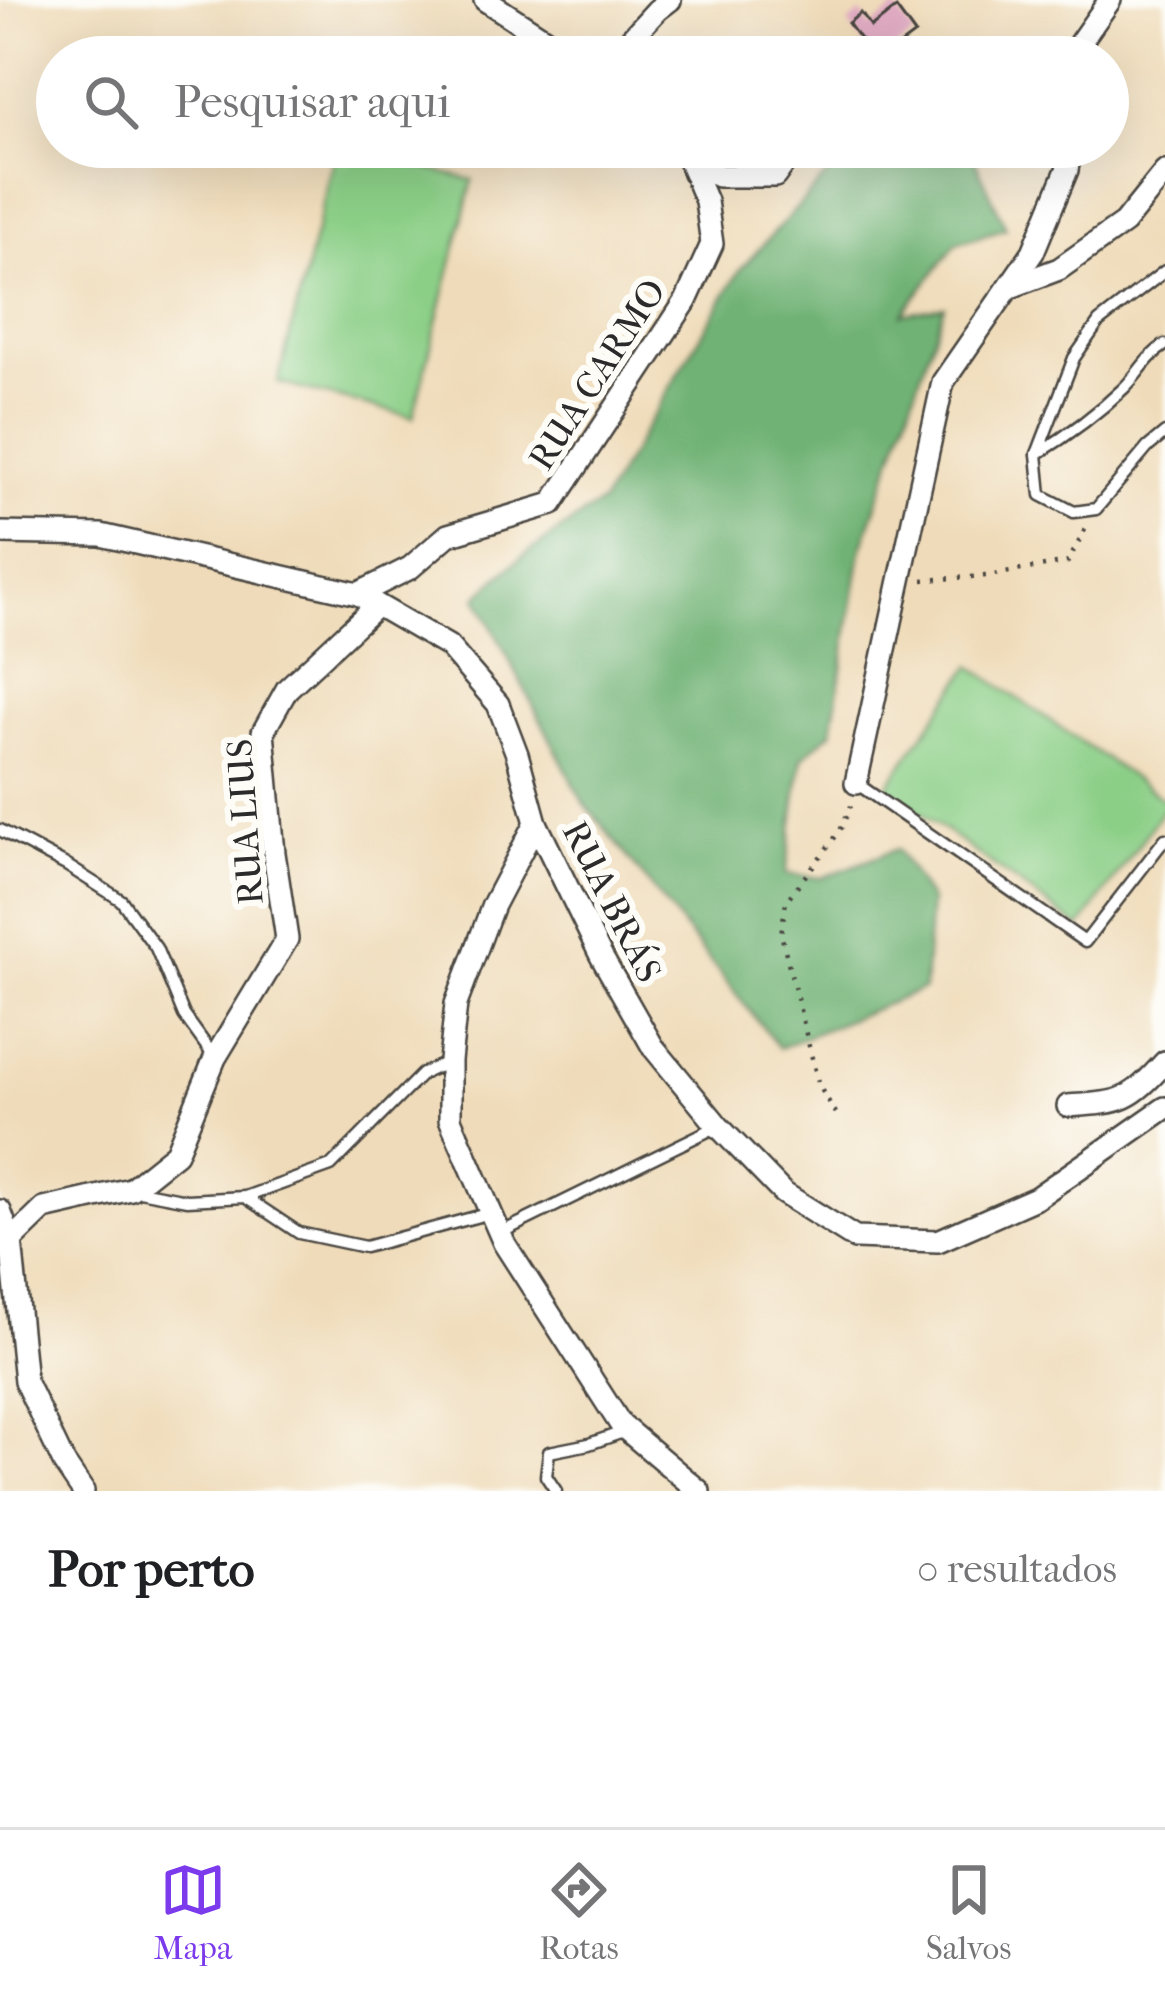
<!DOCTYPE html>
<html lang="pt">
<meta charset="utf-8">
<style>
body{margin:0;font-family:"IM FELL French Canon",serif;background:#f2f2f2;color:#202124}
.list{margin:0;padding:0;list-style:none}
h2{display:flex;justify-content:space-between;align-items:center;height:156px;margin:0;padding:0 48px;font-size:51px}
h2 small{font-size:39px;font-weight:400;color:#757577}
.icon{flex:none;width:66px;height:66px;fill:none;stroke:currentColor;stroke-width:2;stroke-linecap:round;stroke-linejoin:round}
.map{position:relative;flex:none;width:1165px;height:1491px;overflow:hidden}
.search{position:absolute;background:#fff;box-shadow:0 12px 48px #0002;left:36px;right:36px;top:36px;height:132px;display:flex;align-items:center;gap:30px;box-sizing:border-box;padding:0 42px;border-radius:66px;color:#757577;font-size:45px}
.sheet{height:336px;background:#fff}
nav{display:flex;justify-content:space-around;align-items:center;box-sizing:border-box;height:168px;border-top:3px solid #e0e0e0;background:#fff;font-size:33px;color:#757577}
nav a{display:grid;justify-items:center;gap:6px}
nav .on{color:#7c3aed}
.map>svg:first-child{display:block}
.green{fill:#8bcf87;stroke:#5b7d59;stroke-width:3}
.forest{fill:#70b274;stroke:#4e6e50;stroke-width:3}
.building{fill:#e0abc3}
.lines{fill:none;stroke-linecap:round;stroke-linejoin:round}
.lane-casing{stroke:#484540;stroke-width:15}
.street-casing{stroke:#484540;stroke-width:26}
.path{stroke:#484540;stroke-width:4.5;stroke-dasharray:3 9;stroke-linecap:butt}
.lane{stroke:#fff;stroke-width:10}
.street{stroke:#fff;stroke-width:21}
.labels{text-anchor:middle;stroke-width:12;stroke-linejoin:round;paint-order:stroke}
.street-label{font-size:36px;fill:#2b2b2b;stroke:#fdfcf7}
</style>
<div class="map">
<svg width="1165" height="1491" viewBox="0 0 1165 1491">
<rect width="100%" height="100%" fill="#fdfcf7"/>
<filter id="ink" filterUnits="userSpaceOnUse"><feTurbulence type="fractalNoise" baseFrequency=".00833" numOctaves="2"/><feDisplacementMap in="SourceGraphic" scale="24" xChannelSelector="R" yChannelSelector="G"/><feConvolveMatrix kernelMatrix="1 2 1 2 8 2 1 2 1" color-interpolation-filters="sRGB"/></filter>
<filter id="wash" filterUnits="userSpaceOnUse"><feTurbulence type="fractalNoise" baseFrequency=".004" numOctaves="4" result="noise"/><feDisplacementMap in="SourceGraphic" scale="48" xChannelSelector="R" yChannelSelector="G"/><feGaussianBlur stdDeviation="2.7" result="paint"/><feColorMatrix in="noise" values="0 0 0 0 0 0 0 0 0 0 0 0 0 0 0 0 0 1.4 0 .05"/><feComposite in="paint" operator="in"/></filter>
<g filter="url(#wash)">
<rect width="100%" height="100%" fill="#efdbb9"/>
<g class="green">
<path d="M 337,147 L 473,180 L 413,417 L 278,383 Z"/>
<path d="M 971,666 L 1165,800 L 1165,807 L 1080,928 L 886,788 Z"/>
</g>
<path class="forest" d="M 909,147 L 969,147 L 1006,228 L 956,244 L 902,314 L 944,306 L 861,551 L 832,731 L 802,758 L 786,874 L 822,878 L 897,849 L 930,901 L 924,989 L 779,1048 L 582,800 L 477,597 L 520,558 L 602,502 L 740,270 L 838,163 Z"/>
<g id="blocks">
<path class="building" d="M 896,8 L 915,34 L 884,57 L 873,57 L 848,23 L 861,13 L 871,27 Z"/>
</g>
</g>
<g filter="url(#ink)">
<use href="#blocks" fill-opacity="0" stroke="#484540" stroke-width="3"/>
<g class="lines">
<g class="lane-casing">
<g id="lane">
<path d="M 1165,271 L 1099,322 L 1074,358 L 1037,454 L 1041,495 L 1074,512 L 1096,509 L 1148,447 L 1165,433"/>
<path d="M 1037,454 C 1070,434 1097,414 1124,388 C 1139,373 1147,356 1165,345"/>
<path d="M 856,783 L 1085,942 L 1165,839"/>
<path d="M 0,830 L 66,865 L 121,900 L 156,948 L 184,1015 L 215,1058"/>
<path d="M 134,1190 L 187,1200 L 245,1197 L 299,1233 L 365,1247 L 490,1213"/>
<path d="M 245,1197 L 331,1166 L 422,1074 L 450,1061"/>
<path d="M 500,1233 L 718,1126"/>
<path d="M 556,1491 L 546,1476 L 549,1452 L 589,1444 L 626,1431"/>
</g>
</g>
<g class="street-casing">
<g id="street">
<path d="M 485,0 L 573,57"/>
<path d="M 614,57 L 657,10 L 670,0"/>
<path d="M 1070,57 L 1110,0"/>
<path d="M 688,156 L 718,176 L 775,176 L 796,147"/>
<path d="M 1008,288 L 1059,269 L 1124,223 L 1165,172"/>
<path d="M 0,533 L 101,535 L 358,594 L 448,646 L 498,704 L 517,754 L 536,823 L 601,956 L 653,1047 L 718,1126 L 783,1193 L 855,1238 L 938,1241 L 1036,1198 L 1165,1108"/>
<path d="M 358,594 L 410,568 L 448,535 L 552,504 L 686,301 L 712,244 L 706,201 L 687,156 L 678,147"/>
<path d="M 856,783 L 943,382 L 1033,252 L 1067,170 L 1071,147"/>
<path d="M 536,823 L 493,905 L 456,1004 L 450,1061 L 450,1119 L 504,1243 L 621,1425 L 699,1491"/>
<path d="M 1068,1106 C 1122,1102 1128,1103 1165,1062"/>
<path d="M 0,1211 L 11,1241"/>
<path d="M 83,1491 L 64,1463 L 25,1381 L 11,1241 L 44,1209 L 131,1189 L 176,1153 L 215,1058 L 287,939 L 274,853 L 263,732 L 287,689 L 377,605"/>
</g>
</g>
<g class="path">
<path d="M 923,580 L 987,576 L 1068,562 L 1087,526"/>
<path d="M 836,1113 L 819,1086 L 781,934 L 786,901 L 840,831 L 851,806"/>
</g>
<use href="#lane" class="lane"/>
<use href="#street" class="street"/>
</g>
</g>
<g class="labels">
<g class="street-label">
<text transform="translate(596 374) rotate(-57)" y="13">RUA CARMO</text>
<text transform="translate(244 822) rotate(-94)" y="13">RUA LIUS</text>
<text transform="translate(613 901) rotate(63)" y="13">RUA BRÁS</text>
</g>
</g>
</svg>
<div class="search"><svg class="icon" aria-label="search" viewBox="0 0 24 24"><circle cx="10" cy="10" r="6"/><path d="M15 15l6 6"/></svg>Pesquisar aqui</div>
</div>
<section class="sheet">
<h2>Por perto<small>0 resultados</small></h2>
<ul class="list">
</ul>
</section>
<nav>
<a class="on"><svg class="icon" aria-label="map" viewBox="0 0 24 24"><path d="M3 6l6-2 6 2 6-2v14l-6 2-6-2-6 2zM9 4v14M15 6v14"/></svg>Mapa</a>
<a><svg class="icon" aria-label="directions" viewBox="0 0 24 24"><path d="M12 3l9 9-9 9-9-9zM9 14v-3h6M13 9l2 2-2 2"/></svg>Rotas</a>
<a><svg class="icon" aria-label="saved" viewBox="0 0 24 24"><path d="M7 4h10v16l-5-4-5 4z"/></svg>Salvos</a>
</nav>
